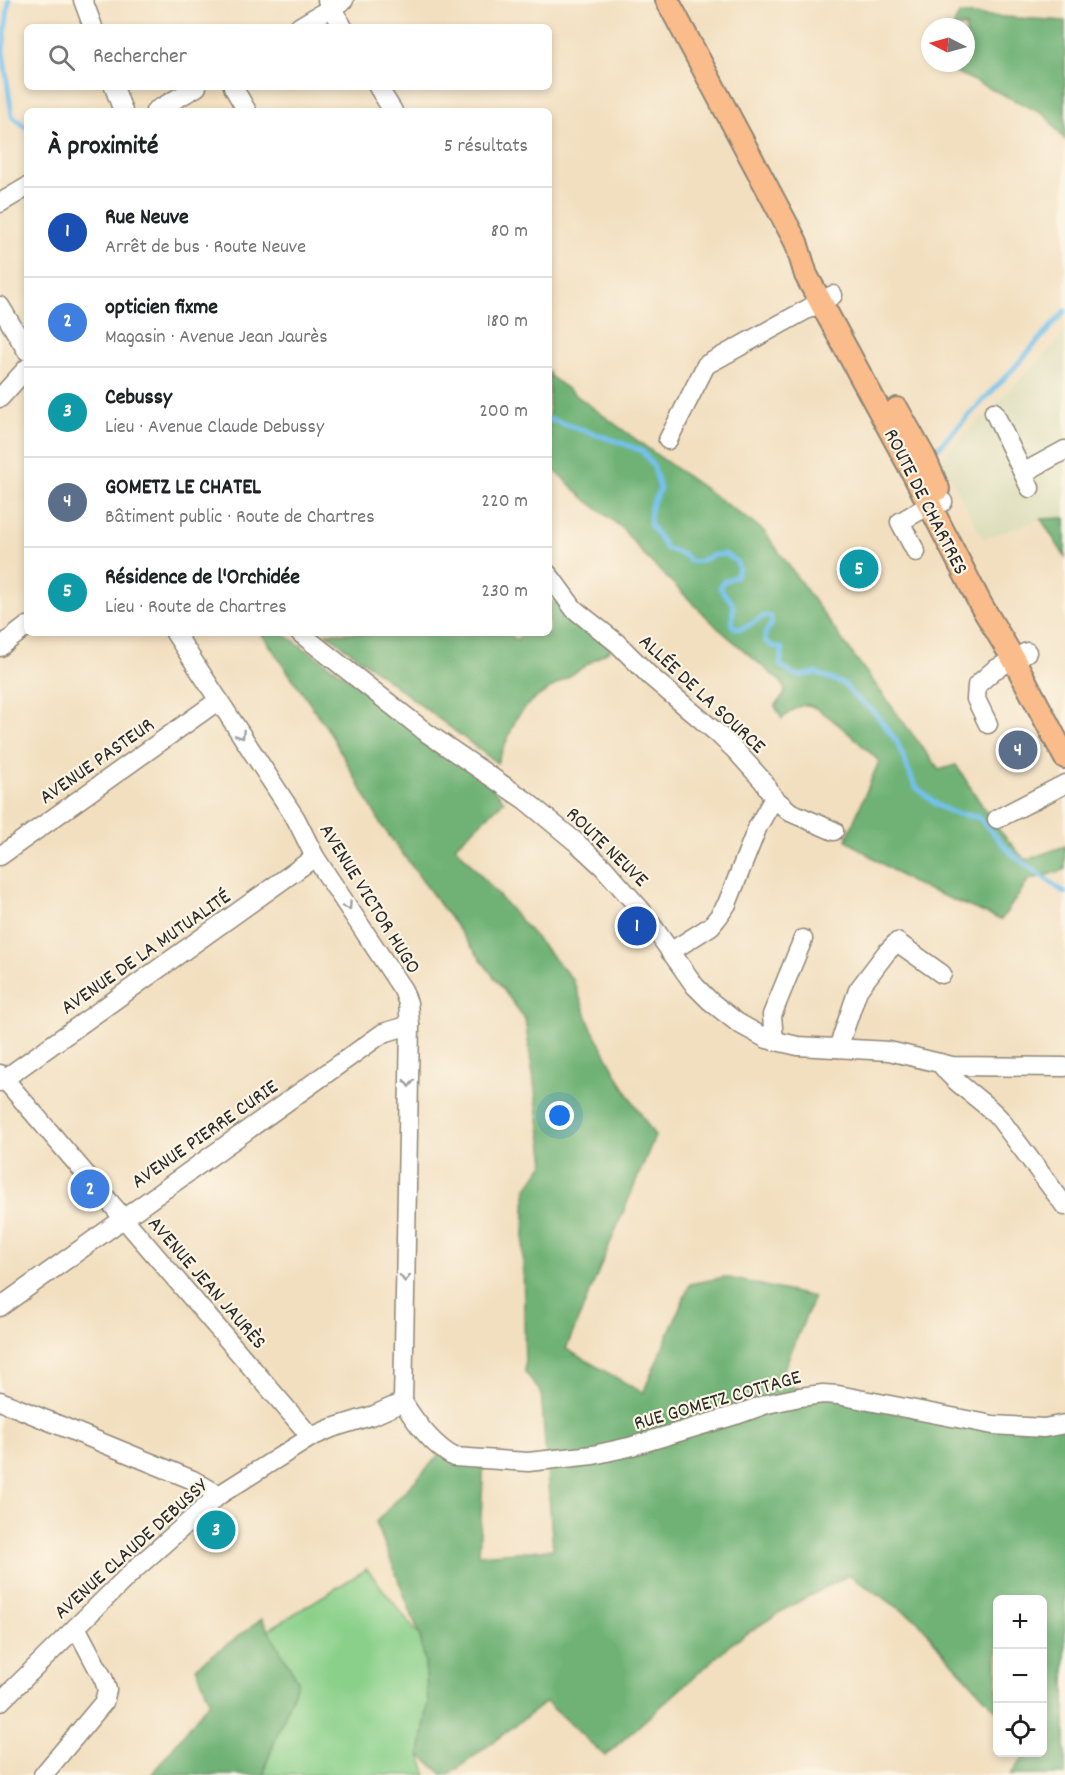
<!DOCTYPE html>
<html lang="fr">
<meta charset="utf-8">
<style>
body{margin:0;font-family:Dekko,sans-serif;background:#f2f2f2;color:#202124}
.controls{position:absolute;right:18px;bottom:18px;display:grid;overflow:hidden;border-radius:9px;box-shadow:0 3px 9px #0003}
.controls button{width:54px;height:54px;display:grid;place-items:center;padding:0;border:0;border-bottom:2px solid #e0e0e0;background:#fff;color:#202124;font:30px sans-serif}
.compass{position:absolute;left:921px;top:18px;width:54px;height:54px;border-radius:50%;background:#fff;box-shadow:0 3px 9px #0003;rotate:276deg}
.you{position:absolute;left:560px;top:1116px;width:21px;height:21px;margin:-15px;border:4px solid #fff;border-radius:50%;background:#1a73e8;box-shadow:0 0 0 9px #1a73e833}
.badge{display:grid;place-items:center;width:39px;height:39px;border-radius:50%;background:#d93025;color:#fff;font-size:20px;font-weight:700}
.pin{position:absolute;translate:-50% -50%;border:3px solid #fff;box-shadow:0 2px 6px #0006}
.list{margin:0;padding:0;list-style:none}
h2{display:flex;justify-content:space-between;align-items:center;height:78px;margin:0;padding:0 24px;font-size:26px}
h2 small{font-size:20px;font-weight:400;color:#757577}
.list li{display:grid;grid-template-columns:39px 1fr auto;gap:18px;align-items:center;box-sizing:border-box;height:90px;padding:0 24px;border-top:2px solid #e0e0e0}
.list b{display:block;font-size:22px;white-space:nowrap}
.list p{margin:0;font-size:20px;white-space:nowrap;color:#757577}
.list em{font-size:20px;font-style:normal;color:#757577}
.icon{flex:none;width:33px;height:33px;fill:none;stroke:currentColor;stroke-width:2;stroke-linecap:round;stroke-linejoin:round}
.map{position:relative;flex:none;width:1065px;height:1775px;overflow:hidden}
.search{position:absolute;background:#fff;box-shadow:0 3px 9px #0003;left:24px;top:24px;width:528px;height:66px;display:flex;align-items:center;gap:15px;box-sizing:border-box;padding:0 21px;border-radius:9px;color:#757577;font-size:22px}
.panel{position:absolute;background:#fff;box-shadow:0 3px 9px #0003;left:24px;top:108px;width:528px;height:528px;border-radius:9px}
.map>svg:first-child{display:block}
.built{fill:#dddebc}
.green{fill:#8ad08a;stroke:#5a7e5a;stroke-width:1.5}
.forest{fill:#6fb276;stroke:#4d6e50;stroke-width:1.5}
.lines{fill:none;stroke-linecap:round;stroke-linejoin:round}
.stream{stroke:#74c1ee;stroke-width:5}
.minor-casing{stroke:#8e8576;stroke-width:21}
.major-casing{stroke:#8e8576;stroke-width:26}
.minor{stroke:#fff;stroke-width:18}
.major{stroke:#f9bc8a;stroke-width:22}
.oneway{stroke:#a0a0a0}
.labels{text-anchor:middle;stroke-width:4.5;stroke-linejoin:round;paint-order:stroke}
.street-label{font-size:21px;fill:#2b2b2b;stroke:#fcf5e5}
</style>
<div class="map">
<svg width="1065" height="1775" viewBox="0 0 1065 1775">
<rect width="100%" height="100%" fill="#fcf5e5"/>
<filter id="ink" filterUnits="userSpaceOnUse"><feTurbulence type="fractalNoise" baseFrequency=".0167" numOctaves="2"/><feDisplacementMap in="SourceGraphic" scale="12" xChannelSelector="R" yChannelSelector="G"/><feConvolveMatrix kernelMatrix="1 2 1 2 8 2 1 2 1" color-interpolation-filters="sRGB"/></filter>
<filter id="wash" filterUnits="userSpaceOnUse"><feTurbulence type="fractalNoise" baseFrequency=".008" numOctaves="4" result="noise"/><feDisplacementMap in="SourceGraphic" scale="24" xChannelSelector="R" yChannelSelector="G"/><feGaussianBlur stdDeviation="1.35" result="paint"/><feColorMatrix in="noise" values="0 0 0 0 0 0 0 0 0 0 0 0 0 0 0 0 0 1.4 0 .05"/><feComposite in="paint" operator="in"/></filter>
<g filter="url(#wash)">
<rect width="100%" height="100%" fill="#f2dfc0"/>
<path class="built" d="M 1065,334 L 1065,518 L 1041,519 L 983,539 L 941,459 Z"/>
<path class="green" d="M 367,1569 L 420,1636 L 425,1662 L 428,1703 L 420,1755 L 427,1775 L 264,1775 L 266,1764 L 298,1681 L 268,1630 Z"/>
<g class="forest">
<path d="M 959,14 L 1065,21 L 1065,140 L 1045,115 L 937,63 L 966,63 L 966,27 L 953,27 Z"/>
<path d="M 549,370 L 550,376 L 657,455 L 764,531 L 840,637 L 939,770 L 956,765 L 994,824 L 1025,860 L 1065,846 L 1065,870 L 1029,880 L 1001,920 L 910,882 L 846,840 L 879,761 C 866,749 822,706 807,705 C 797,705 789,712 782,719 L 775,706 L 784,695 L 785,689 L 782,683 L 719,629 L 644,555 L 622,528 L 586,500 L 549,465 Z"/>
<path d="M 1065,518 L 1065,557 L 1041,519 Z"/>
<path d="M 549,601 L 574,609 L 611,649 L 531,701 L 517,717 L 497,763 L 326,633 L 508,633 L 517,640 L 523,633 L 549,633 Z"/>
<path d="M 261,633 L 282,633 L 341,673 L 485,779 L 504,801 L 455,846 L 573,980 L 591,1027 L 623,1086 L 655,1136 L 566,1349 L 643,1393 L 690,1284 L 725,1277 L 814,1297 L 778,1383 L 901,1415 L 1065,1427 L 1065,1775 L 1010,1775 L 1027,1753 L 1042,1752 L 1042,1600 L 998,1600 L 997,1711 L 942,1651 L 917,1620 L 849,1575 L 785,1609 L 731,1644 L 605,1756 L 546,1702 L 449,1775 L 443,1775 L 420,1755 L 428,1703 L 425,1662 L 420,1636 L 376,1522 L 443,1451 L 484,1459 L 479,1555 L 553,1549 L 541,1392 L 525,1372 L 523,1254 L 526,1189 L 545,1162 L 525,1019 L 382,826 L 329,731 Z"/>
<path d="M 262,1619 L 298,1681 L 266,1764 L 264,1775 L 151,1775 L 210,1701 L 196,1667 Z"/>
</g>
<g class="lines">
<g class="stream">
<path d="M 9,0 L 3,51 L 12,116 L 27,128"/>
<path d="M 549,419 L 619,442 L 642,451 L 654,467 L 660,489 L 651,506 L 650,524 L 666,548 L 684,555 L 690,561 L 697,562 L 714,555 L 725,554 L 736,561 L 739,568 L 736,576 L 723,582 L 720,588 C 724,595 731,598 733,606 C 734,613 731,619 733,627 L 740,629 L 748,626 L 764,616 L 771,617 L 772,622 L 765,634 L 765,641 L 772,646 L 782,648 C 783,654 780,658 780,665 L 791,673 L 799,676 L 816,673 L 844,684 L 853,695 L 873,711 L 897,742 L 915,786 L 937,805 L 953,813 L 978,817 L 1012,854 L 1065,893"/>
<path d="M 932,454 L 1014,368 L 1065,311"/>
</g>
</g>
</g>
<g filter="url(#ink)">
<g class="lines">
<g class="minor-casing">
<g id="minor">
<path d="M 83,0 L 93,27"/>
<path d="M 327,0 L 343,27"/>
<path d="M 299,27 L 344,0"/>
<path d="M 114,87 L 123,111"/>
<path d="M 233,87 L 247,111"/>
<path d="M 378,87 L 393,111"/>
<path d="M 155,111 L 197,87"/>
<path d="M 0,203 L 27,187"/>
<path d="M 0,306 L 27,351"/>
<path d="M 0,398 L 27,368"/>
<path d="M 994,412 L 1030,488"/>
<path d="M 668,440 L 706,365 L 833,295"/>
<path d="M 1023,473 L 1065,450"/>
<path d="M 916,552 L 900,522 L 919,511 L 943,502"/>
<path d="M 549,575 L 574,609 L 617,643 L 650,676 L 717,733 L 736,751 L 763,781 L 774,798 L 790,812 L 834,831"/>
<path d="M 175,633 L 296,819 L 315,857 L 403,990 L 408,1003 L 410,1025 L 403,1402"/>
<path d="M 300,633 L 427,733 L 525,800 L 577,843 L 603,867 L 642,911 L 695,986 L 710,1001 L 738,1023 L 767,1039 L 798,1046 L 889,1051 L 952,1066 L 1065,1067"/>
<path d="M 0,647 L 27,626"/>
<path d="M 988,724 L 976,699 L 977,685 L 994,670 L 1027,652"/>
<path d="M 997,819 L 1065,784"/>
<path d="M 0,856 L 219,700"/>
<path d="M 670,952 L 711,926 L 719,916 L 727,904 L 758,826 L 774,798"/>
<path d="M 774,1041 L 772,1015 L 803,939"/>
<path d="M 838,1048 L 858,990 L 886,953 L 897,942 L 942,974"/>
<path d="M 940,1063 C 956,1086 981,1098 1000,1119 L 1065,1206"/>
<path d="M 0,1074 L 311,1437"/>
<path d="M 0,1082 L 315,857"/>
<path d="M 0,1307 L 383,1033 L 410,1025"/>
<path d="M 0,1401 L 193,1480 L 219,1495"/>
<path d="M 403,1402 C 416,1423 432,1445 454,1457 L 528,1462 L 593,1455 L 629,1447 L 736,1415 L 767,1404 L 800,1397 L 823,1394 L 838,1395 L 993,1425 L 1044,1428 L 1065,1424"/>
<path d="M 0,1702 L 134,1570 L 219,1495 L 311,1437 L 332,1428 L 374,1415 L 403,1402"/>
<path d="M 43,1775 L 104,1702 L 107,1690 L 104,1680 L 76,1627"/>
</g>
</g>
<g class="major-casing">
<g id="major">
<path d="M 667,0 L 796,242 L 806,275 L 910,467 L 981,605 L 1014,660 L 1065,757"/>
<path d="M 897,409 L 924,457 L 938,489"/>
</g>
</g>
<use href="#minor" class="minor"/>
<use href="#major" class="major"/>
</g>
<defs><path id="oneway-chevron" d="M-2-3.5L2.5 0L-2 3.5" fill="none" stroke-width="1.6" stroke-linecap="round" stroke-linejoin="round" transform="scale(1.5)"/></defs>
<g class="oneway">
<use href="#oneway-chevron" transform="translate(241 735) rotate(57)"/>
<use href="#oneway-chevron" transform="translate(348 906) rotate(56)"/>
<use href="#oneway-chevron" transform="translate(409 1083) rotate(91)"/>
<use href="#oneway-chevron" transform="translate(405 1278) rotate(91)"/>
</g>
</g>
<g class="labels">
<g class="street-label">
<text transform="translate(927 501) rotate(63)" y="7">ROUTE DE CHARTRES</text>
<text transform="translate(703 693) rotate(43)" y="7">ALLÉE DE LA SOURCE</text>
<text transform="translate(96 760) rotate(-35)" y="7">AVENUE PASTEUR</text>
<text transform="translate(608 846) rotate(44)" y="7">ROUTE NEUVE</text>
<text transform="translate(371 898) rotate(58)" y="7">AVENUE VICTOR HUGO</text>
<text transform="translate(145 951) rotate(-35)" y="7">AVENUE DE LA MUTUALITÉ</text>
<text transform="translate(204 1133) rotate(-35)" y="7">AVENUE PIERRE CURIE</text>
<text transform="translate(208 1282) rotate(49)" y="7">AVENUE JEAN JAURÈS</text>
<text transform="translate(717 1399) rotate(-16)" y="7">RUE GOMETZ COTTAGE</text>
<text transform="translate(130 1548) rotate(-42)" y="7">AVENUE CLAUDE DEBUSSY</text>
</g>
</g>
</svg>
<div class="controls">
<button>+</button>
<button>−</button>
<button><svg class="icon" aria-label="locate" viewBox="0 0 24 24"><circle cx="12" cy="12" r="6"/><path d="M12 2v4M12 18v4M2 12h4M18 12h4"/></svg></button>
</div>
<svg class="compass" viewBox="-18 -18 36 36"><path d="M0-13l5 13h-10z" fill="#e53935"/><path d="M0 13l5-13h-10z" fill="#757577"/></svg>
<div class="you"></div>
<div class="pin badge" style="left:637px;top:926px;background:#1a4fb4">1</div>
<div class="pin badge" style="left:90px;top:1189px;background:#3f7fe0">2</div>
<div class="pin badge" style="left:216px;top:1530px;background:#0f9aa8">3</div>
<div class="pin badge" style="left:1018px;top:750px;background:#5c6f8a">4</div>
<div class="pin badge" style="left:859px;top:569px;background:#0f9aa8">5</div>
<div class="search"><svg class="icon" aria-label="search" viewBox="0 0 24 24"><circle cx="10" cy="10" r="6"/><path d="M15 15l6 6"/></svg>Rechercher</div>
<section class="panel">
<h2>À proximité<small>5 résultats</small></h2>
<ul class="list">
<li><span class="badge" style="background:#1a4fb4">1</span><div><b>Rue Neuve</b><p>Arrêt de bus · Route Neuve</p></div><em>80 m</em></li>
<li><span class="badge" style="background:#3f7fe0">2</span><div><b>opticien fixme</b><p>Magasin · Avenue Jean Jaurès</p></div><em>180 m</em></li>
<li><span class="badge" style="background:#0f9aa8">3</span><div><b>Cebussy</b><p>Lieu · Avenue Claude Debussy</p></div><em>200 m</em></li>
<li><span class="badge" style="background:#5c6f8a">4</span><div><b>GOMETZ LE CHATEL</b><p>Bâtiment public · Route de Chartres</p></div><em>220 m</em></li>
<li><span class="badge" style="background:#0f9aa8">5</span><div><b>Résidence de l'Orchidée</b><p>Lieu · Route de Chartres</p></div><em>230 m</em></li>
</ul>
</section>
</div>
